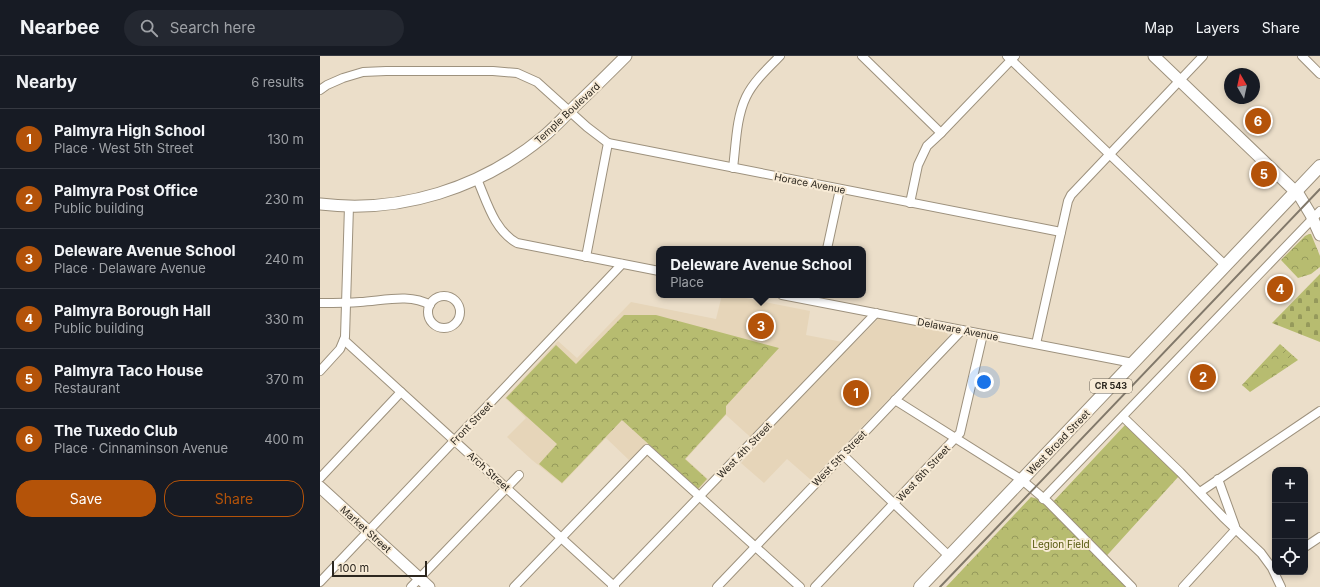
<!DOCTYPE html>
<meta charset="utf-8">
<style>
body{margin:0;font-family:Inter,sans-serif;background:#242831;color:#f1f3f6}
.controls{position:absolute;right:12px;bottom:12px;display:grid;overflow:hidden;border-radius:8px;box-shadow:0 2px 6px #0003}
.controls button{width:36px;height:36px;display:grid;place-items:center;padding:0;border:0;border-bottom:1px solid #363941;background:#171b24;color:#f1f3f6;font:20px sans-serif}
.compass{position:absolute;left:904px;top:12px;width:36px;height:36px;border-radius:50%;background:#171b24;box-shadow:0 2px 6px #0003;rotate:351deg}
.scale{position:absolute;left:12px;bottom:10px;width:95px;box-sizing:border-box;padding-left:4px;border:2px solid #2c271f;border-top:0;font-size:11px;line-height:14px;white-space:nowrap;color:#2c271f;-webkit-text-stroke:3px #f8ebd6;paint-order:stroke}
.you{position:absolute;left:664px;top:326px;width:14px;height:14px;margin:-10px;border:3px solid #fff;border-radius:50%;background:#1a73e8;box-shadow:0 0 0 6px #1a73e833}
.badge{display:grid;place-items:center;width:26px;height:26px;border-radius:50%;background:#b45309;color:#fff;font-size:13px;font-weight:700}
.pin{position:absolute;translate:-50% -50%;border:2px solid #fff;box-shadow:0 1px 4px #0006}
.popup{position:absolute;left:336px;top:190px;width:210px;height:52px;box-sizing:border-box;display:grid;place-content:center;border-radius:8px;background:#171b24;filter:drop-shadow(0 1px 3px #0005);font-size:13px;white-space:nowrap;color:#9ea1a6}
.popup b{font-size:15px;color:#f1f3f6}
.popup::after{content:'';position:absolute;left:50%;top:100%;margin-left:-8px;border:8px solid transparent;border-top-color:#171b24}
.list{margin:0;padding:0;list-style:none}
h2{display:flex;justify-content:space-between;align-items:center;height:52px;margin:0;padding:0 16px;font-size:17px}
h2 small{font-size:13px;font-weight:400;color:#9ea1a6}
.list li{display:grid;grid-template-columns:26px 1fr auto;gap:12px;align-items:center;box-sizing:border-box;height:60px;padding:0 16px;border-top:1px solid #363941}
.list b{display:block;font-size:15px;white-space:nowrap}
.list p{margin:0;font-size:13px;white-space:nowrap;color:#9ea1a6}
.list em{font-size:13px;font-style:normal;color:#9ea1a6}
.actions{display:flex;gap:8px;padding:12px 16px}
.actions a{flex:1;padding:9px 0;border:1px solid #b45309;border-radius:16px;text-align:center;font-size:14px;color:#b45309}
.actions .main{background:#b45309;color:#fff}
.icon{flex:none;width:22px;height:22px;fill:none;stroke:currentColor;stroke-width:2;stroke-linecap:round;stroke-linejoin:round}
.map{position:relative;flex:none;width:1000px;height:531px;overflow:hidden}
header{display:flex;align-items:center;gap:24px;box-sizing:border-box;height:56px;padding:0 20px;background:#171b24;border-bottom:1px solid #363941}
header strong{font-size:19px}
nav{display:flex;gap:22px;margin-inline-start:auto;font-size:14px}
.search{width:280px;height:36px;background:#242831;display:flex;align-items:center;gap:10px;box-sizing:border-box;padding:0 14px;border-radius:22px;color:#9ea1a6;font-size:15px}
main{display:flex}
aside{flex:1;background:#171b24}
.map>svg:first-child{display:block}
.built{fill:#e6d5b9}
.cemetery{fill:url(#cemetery-stones)}
.park{fill:url(#park-crowns)}
.garden{fill:url(#garden-furrows)}
.lines{fill:none;stroke-linecap:round;stroke-linejoin:round}
.street-casing{stroke:#9d917d;stroke-width:10}
.secondary-casing{stroke:#9d917d;stroke-width:13}
.primary-casing{stroke:#9d917d;stroke-width:14}
.street{stroke:#fff;stroke-width:8}
.secondary{stroke:#fff;stroke-width:11}
.primary{stroke:#fff;stroke-width:12}
.rail{stroke:#81786a;stroke-width:2}
.labels{text-anchor:middle;stroke-width:4;stroke-linejoin:round;paint-order:stroke}
.shield{fill:#f8ebd6;stroke:#696256;stroke-width:1}
.shield-label{font-size:9px;font-weight:bold;fill:#2c271f}
.street-label{font-size:10px;fill:#2c271f;stroke:#f8ebd6}
.park-label{font-size:10px;fill:#55580d;stroke:#f8ebd6}
</style>
<header>
<strong>Nearbee</strong>
<div class="search"><svg class="icon" aria-label="search" viewBox="0 0 24 24"><circle cx="10" cy="10" r="6"/><path d="M15 15l6 6"/></svg>Search here</div>
<nav><a>Map</a><a>Layers</a><a>Share</a></nav>
</header>
<main>
<aside>
<h2>Nearby<small>6 results</small></h2>
<ul class="list">
<li><span class="badge">1</span><div><b>Palmyra High School</b><p>Place · West 5th Street</p></div><em>130 m</em></li>
<li><span class="badge">2</span><div><b>Palmyra Post Office</b><p>Public building</p></div><em>230 m</em></li>
<li><span class="badge">3</span><div><b>Deleware Avenue School</b><p>Place · Delaware Avenue</p></div><em>240 m</em></li>
<li><span class="badge">4</span><div><b>Palmyra Borough Hall</b><p>Public building</p></div><em>330 m</em></li>
<li><span class="badge">5</span><div><b>Palmyra Taco House</b><p>Restaurant</p></div><em>370 m</em></li>
<li><span class="badge">6</span><div><b>The Tuxedo Club</b><p>Place · Cinnaminson Avenue</p></div><em>400 m</em></li>
</ul>
<div class="actions"><a class="main">Save</a><a>Share</a></div>
</aside>
<div class="map">
<svg width="1000" height="531" viewBox="0 0 1000 531">
<defs>
<pattern id="cemetery-stones" width="16" height="16" patternUnits="userSpaceOnUse"><rect width="16" height="16" fill="#b7bc70"/><path d="M2 7V4a2 2 0 0 1 4 0v3zM10 15v-3a2 2 0 0 1 4 0v3z" fill="#95995b"/></pattern>
<pattern id="park-crowns" width="20" height="18" patternUnits="userSpaceOnUse"><rect width="20" height="18" fill="#b7bc70"/><path d="M2 6a3 3 0 1 1 6 0M12 15a3 3 0 1 1 6 0" fill="none" stroke="#95995b"/></pattern>
<pattern id="garden-furrows" width="10" height="10" patternUnits="userSpaceOnUse"><rect width="10" height="10" fill="#b7bc70"/><path d="M-1 1l2-2M0 10L10 0M9 11l2-2" fill="none" stroke="#95995b"/></pattern>
</defs>
<rect width="100%" height="100%" fill="#ebdec9"/>
<path class="built" d="M 402,239 L 410,239 L 490,255 L 486,279 L 533,288 L 560,261 L 627,275 L 628,281 L 491,424 L 467,403 L 444,427 L 421,407 L 438,388 L 406,359 L 366,403 L 388,423 L 378,434 L 328,391 L 324,391 L 309,404 L 286,382 L 242,428 L 212,404 L 187,381 L 206,362 L 185,342 L 238,285 L 257,302 L 311,246 L 396,263 Z"/>
<path class="cemetery" d="M 1000,218 L 1000,286 L 952,267 Z"/>
<g class="park">
<path d="M 989,178 L 991,178 L 1000,200 L 1000,211 L 991,218 L 978,222 L 961,204 L 985,180 Z"/>
<path d="M 304,259 L 336,259 L 459,292 L 406,350 L 406,358 L 365,403 L 387,423 L 378,433 L 302,364 L 242,427 L 219,408 L 237,388 L 186,342 L 236,289 L 256,308 Z"/>
<path d="M 960,288 L 978,304 L 930,336 L 922,329 Z"/>
<path d="M 805,369 L 859,420 L 781,506 L 806,531 L 626,531 L 711,441 L 732,447 Z"/>
</g>
<path class="garden" d="M 962,291 L 975,303 L 972,306 L 959,293 Z"/>
<g class="lines">
<g class="street-casing">
<g id="street">
<path d="M 542,0 L 621,77"/>
<path d="M 687,0 L 905,209"/>
<path d="M 982,0 L 1000,18"/>
<path d="M 0,34 L 7,29 L 23,22 L 43,16 L 66,15 L 173,15 L 197,17 L 217,26 L 267,71 L 288,87 L 741,176"/>
<path d="M 413,112 C 416,89 416,62 426,41 C 433,26 448,12 460,0"/>
<path d="M 157,123 C 167,146 174,174 197,187 L 339,215"/>
<path d="M 590,147 L 598,109 L 607,90 L 621,77 L 695,0"/>
<path d="M 507,193 L 520,133"/>
<path d="M 266,201 L 288,87"/>
<path d="M 462,239 L 813,307"/>
<circle cx="124" cy="256" r="16"/>
<path d="M 0,247 C 13,247 27,247 40,246 C 62,245 90,237 110,249"/>
<path d="M 24,284 L 295,531"/>
<path d="M 716,288 L 748,145 L 751,139 L 883,0"/>
<path d="M 0,315 L 20,293 L 25,281 L 29,150"/>
<path d="M 575,344 L 702,424 L 728,446 L 812,531"/>
<path d="M 803,361 L 860,416 L 903,461 L 941,497 L 952,512 L 961,531"/>
<path d="M 523,399 L 629,500"/>
<path d="M 0,422 L 81,336"/>
<path d="M 898,423 L 915,470"/>
<path d="M 880,436 L 1000,355"/>
<path d="M 723,443 L 1000,155"/>
<path d="M 985,491 L 1000,481"/>
<path d="M 0,526 L 302,208"/>
<path d="M 91,531 L 199,419"/>
<path d="M 194,531 L 327,393 L 480,531"/>
<path d="M 292,531 L 556,257"/>
<path d="M 397,531 L 642,274"/>
<path d="M 495,531 L 640,377 L 663,278"/>
<path d="M 863,531 L 916,473"/>
</g>
</g>
<g class="secondary-casing">
<g id="secondary">
<path d="M 834,0 L 979,139 L 991,159 L 1000,179"/>
<path d="M 0,148 C 81,158 161,132 223,81 C 235,71 245,60 256,49 C 273,33 289,17 306,0"/>
<path d="M 0,431 L 109,531"/>
</g>
</g>
<g class="primary-casing">
<path id="primary" d="M 600,531 L 1000,110"/>
</g>
<use href="#street" class="street"/>
<use href="#secondary" class="secondary"/>
<use href="#primary" class="primary"/>
<path class="rail" d="M 620,531 L 1000,133"/>
</g>
<g class="labels">
<rect class="shield" x="770" y="323" width="42" height="14" rx="3"/>
<g class="shield-label">
<text x="791" y="333">CR 543</text>
</g>
<g class="street-label">
<text transform="translate(247 57) rotate(-43)" y="4">Temple Boulevard</text>
<text transform="translate(490 127) rotate(11)" y="4">Horace Avenue</text>
<text transform="translate(638 273) rotate(11)" y="4">Delaware Avenue</text>
<text transform="translate(151 367) rotate(-46)" y="4">Front Street</text>
<text transform="translate(738 386) rotate(-46)" y="4">West Broad Street</text>
<text transform="translate(424 394) rotate(-46)" y="4">West 4th Street</text>
<text transform="translate(519 402) rotate(-46)" y="4">West 5th Street</text>
<text transform="translate(169 415) rotate(42)" y="4">Arch Street</text>
<text transform="translate(603 417) rotate(-47)" y="4">West 6th Street</text>
<text transform="translate(46 473) rotate(42)" y="4">Market Street</text>
</g>
<g class="park-label">
<text x="741" y="492">Legion Field</text>
</g>
</g>
</svg>
<div class="controls">
<button>+</button>
<button>−</button>
<button><svg class="icon" aria-label="locate" viewBox="0 0 24 24"><circle cx="12" cy="12" r="6"/><path d="M12 2v4M12 18v4M2 12h4M18 12h4"/></svg></button>
</div>
<svg class="compass" viewBox="-18 -18 36 36"><path d="M0-13l5 13h-10z" fill="#e53935"/><path d="M0 13l5-13h-10z" fill="#9ea1a6"/></svg>
<div class="scale">100 m</div>
<div class="you"></div>
<div class="pin badge" style="left:536px;top:337px">1</div>
<div class="pin badge" style="left:883px;top:321px">2</div>
<div class="pin badge" style="left:441px;top:270px">3</div>
<div class="popup"><b>Deleware Avenue School</b>Place</div>
<div class="pin badge" style="left:960px;top:233px">4</div>
<div class="pin badge" style="left:944px;top:118px">5</div>
<div class="pin badge" style="left:938px;top:65px">6</div>
</div>
</main>
